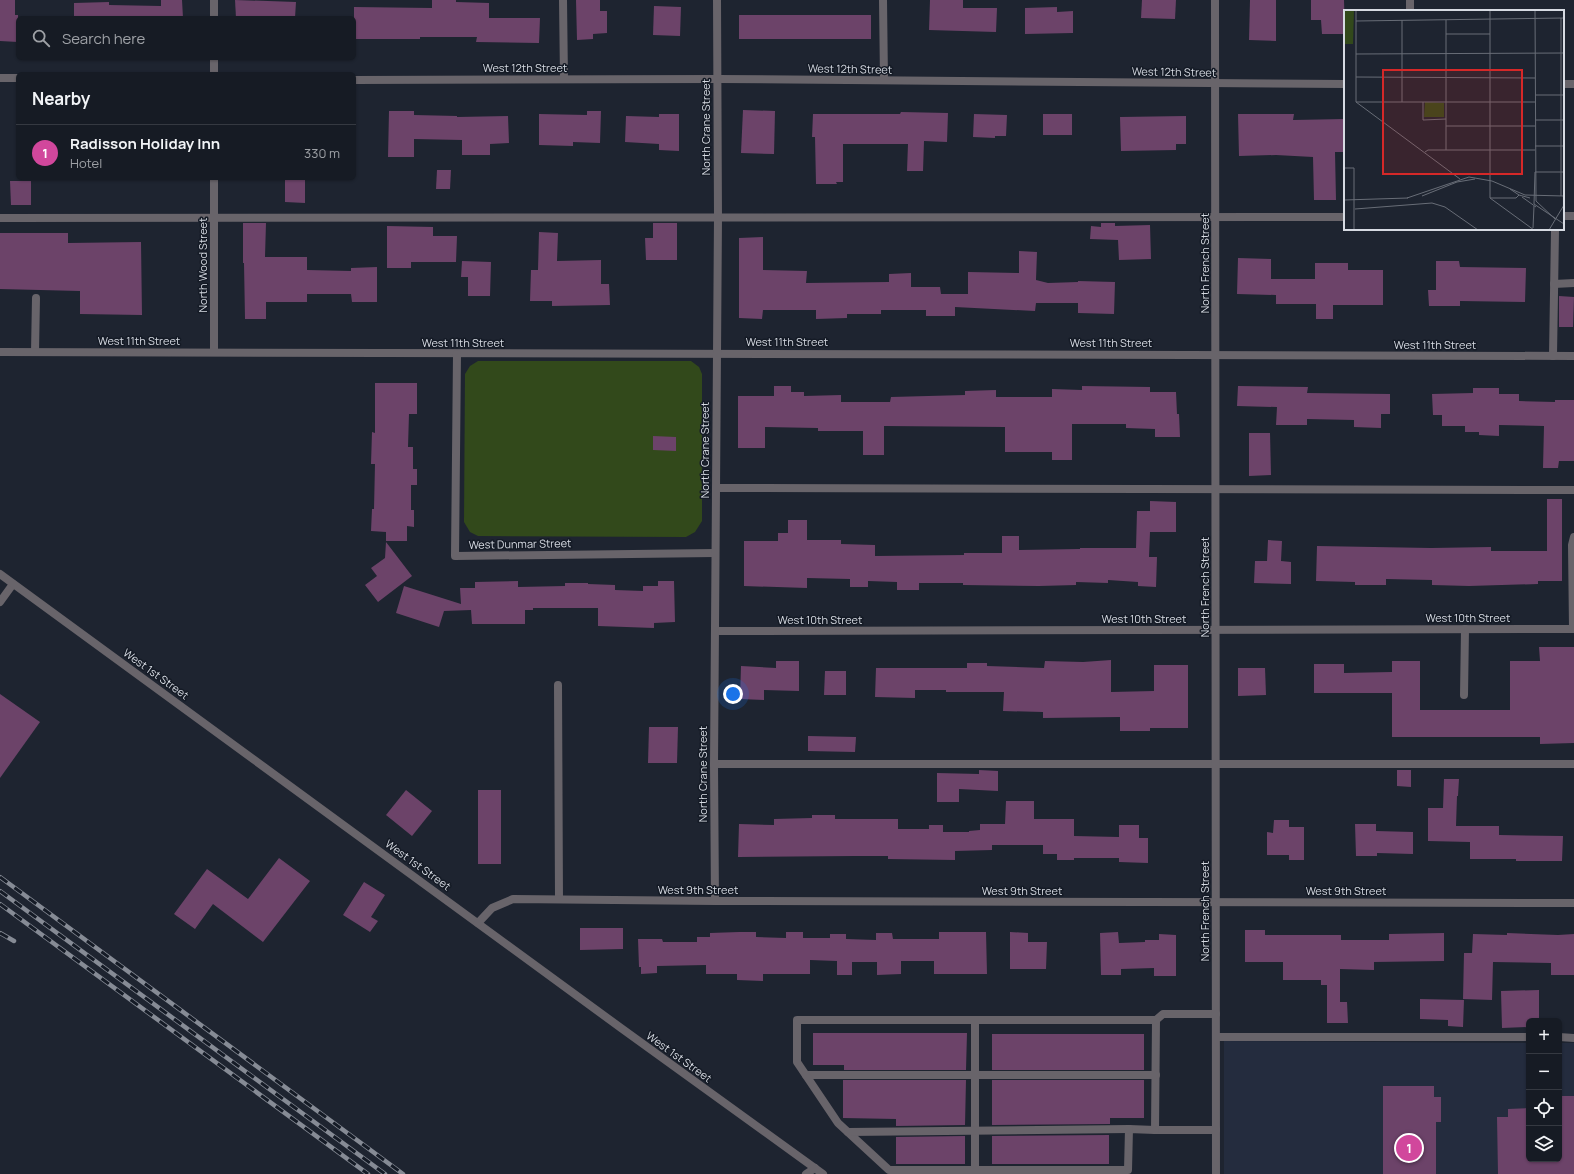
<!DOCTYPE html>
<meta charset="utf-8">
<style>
body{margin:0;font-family:Manrope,sans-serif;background:#1f242c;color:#f1f3f6}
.controls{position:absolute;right:12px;bottom:12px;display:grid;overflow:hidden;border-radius:6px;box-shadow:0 1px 3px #0004}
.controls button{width:36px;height:36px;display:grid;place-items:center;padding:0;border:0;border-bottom:1px solid #353941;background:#161b24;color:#f1f3f6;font:20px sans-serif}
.you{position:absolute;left:733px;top:694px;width:14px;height:14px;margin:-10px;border:3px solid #fff;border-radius:50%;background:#1a73e8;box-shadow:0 0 0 6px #1a73e833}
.badge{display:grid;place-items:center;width:26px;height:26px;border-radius:50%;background:#ccb939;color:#fff;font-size:13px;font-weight:700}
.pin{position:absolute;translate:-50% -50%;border:2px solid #fff;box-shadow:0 1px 4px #0006}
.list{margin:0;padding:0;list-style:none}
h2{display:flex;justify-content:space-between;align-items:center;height:52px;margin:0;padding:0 16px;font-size:17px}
h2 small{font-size:13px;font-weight:400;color:#9ea1a6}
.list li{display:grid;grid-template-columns:26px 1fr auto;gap:12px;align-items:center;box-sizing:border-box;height:56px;padding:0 16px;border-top:1px solid #353941}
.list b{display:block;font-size:15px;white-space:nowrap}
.list p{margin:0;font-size:13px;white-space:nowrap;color:#9ea1a6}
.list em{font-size:13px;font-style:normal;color:#9ea1a6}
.icon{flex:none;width:22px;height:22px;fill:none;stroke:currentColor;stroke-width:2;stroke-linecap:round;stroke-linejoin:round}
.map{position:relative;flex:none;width:1574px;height:1174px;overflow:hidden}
.search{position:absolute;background:#161b24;box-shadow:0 1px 3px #0004;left:16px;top:16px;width:340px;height:44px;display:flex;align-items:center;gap:10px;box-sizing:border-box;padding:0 14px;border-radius:6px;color:#9ea1a6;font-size:15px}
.panel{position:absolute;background:#161b24;box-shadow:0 1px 3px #0004;left:16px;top:72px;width:340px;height:108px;border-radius:6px}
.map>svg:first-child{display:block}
.built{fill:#242c3e}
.green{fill:#32491b}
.building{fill:#6c4369}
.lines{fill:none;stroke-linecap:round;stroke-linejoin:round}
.lane{stroke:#68646a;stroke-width:8}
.street{stroke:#68646a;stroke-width:8}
.rail-casing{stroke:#868b95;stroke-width:4.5}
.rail{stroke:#151b26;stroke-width:3;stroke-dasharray:9;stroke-linecap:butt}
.labels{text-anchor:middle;stroke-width:3;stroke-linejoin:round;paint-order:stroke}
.street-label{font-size:11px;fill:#d6dae2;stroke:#151b26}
.inset-road{fill:none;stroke:#686d77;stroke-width:1}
.view{fill:#d62828;fill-opacity:0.15;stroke:#d62828;stroke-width:2}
.inset-edge{fill:none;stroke:#d6dae2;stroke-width:2}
</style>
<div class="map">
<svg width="1574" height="1174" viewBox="0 0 1574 1174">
<rect width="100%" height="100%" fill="#1e2430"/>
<path class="built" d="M 1224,1041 L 1529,1043 L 1529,1159 L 1559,1159 L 1559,1043 L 1574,1043 L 1574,1174 L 1224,1174 Z"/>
<path class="green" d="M 478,361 L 691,361 L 699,367 L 702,374 L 702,521 L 695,532 L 686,537 L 478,536 L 470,532 L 464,522 L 465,374 L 470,366 Z"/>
<g class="building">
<path d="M 0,0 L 15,0 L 15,15 L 18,15 L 18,42 L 0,41 Z"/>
<path d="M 161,0 L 182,0 L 183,18 L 74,18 L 74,3 L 109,2 L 109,5 L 161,6 Z"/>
<path d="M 235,0 L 296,2 L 295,18 L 236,18 Z"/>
<path d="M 432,0 L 456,0 L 456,2 L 489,3 L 489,18 L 540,18 L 539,43 L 476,42 L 477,37 L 420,37 L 420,39 L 354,39 L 354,7 L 432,8 Z"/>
<path d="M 576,0 L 600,0 L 600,11 L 607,11 L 607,33 L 593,34 L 593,39 L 577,40 Z"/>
<path d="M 930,0 L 963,0 L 963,8 L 997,8 L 996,32 L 929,30 Z"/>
<path d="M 1142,0 L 1176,0 L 1175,19 L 1141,18 Z"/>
<path d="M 1250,0 L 1276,0 L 1276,41 L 1249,40 Z"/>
<path d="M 1311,0 L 1344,0 L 1345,34 L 1322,34 L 1321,20 L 1311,20 Z"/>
<path d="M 654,6 L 681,7 L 680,36 L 653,35 Z"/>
<path d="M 1057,7 L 1057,12 L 1073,11 L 1073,33 L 1025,34 L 1025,8 Z"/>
<rect x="739" y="15" width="132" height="24"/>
<path d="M 743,110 L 775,111 L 774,154 L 741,153 Z"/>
<path d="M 389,111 L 414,111 L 414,115 L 457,116 L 457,117 L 508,116 L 509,143 L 490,144 L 490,155 L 462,155 L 462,140 L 414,139 L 414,157 L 388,157 Z"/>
<path d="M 587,111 L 601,111 L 600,143 L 573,142 L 573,146 L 539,145 L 539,114 L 587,115 Z"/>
<path d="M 901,112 L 948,113 L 947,142 L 924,141 L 923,171 L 907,171 L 908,144 L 843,144 L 843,182 L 836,182 L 837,184 L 816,184 L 815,137 L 812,137 L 813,114 L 900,114 Z"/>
<path d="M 659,114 L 679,114 L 679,151 L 659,150 L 659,144 L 625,142 L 626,116 L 659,117 Z"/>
<path d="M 974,114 L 1007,115 L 1006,136 L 995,136 L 995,138 L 973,137 Z"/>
<rect x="1043" y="114" width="29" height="21"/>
<path d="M 1238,114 L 1294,114 L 1293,120 L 1345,119 L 1345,152 L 1335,152 L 1336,200 L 1314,200 L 1313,157 L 1276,155 L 1239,156 Z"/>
<path d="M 1186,116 L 1186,144 L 1176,144 L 1176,150 L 1121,151 L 1120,117 Z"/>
<path d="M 437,170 L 451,170 L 450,189 L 436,189 Z"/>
<path d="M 285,178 L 305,178 L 305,203 L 285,202 Z"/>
<path d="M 10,181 L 31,181 L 31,205 L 11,205 Z"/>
<path d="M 243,223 L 266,223 L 265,257 L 307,257 L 307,270 L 351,271 L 351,268 L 377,267 L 377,302 L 352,302 L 351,294 L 307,294 L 307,302 L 266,302 L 266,319 L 245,319 L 244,263 L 243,263 Z"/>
<path d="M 653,223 L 677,223 L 677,260 L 646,260 L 645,238 L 653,238 Z"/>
<path d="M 1101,223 L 1115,223 L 1115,226 L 1150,225 L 1151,259 L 1119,260 L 1118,240 L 1090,239 L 1091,226 L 1101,227 Z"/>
<path d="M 387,226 L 433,227 L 433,236 L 457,236 L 456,262 L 411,262 L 411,268 L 387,268 Z"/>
<path d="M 539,232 L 558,233 L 557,261 L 601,260 L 601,284 L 609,284 L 610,305 L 552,306 L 552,301 L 530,301 L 531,270 L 538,270 Z"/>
<path d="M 0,233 L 68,233 L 68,243 L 141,242 L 142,315 L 80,314 L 80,291 L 0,289 Z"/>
<path d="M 763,237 L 763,270 L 807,271 L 806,283 L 889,282 L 889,274 L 911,273 L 911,287 L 940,287 L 941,294 L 968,294 L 968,272 L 1019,273 L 1019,251 L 1037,252 L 1036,280 L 1048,283 L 1078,282 L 1078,281 L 1115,282 L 1114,314 L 1078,313 L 1078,303 L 1036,303 L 1035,311 L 955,307 L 955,316 L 926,316 L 926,310 L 881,310 L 881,314 L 847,314 L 847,318 L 816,319 L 816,310 L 763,310 L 762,319 L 739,318 L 739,238 Z"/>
<path d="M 1238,258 L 1271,259 L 1271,279 L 1315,279 L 1315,263 L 1348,263 L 1348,270 L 1383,270 L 1383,305 L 1333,305 L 1333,319 L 1316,319 L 1316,304 L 1276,304 L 1276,295 L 1237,294 Z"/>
<path d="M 462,261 L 491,262 L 490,296 L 468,296 L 468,277 L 461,277 Z"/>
<path d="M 1436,261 L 1459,261 L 1460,267 L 1526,268 L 1525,302 L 1460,301 L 1460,306 L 1429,306 L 1428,290 L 1436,290 Z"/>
<path d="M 1559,296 L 1574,297 L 1573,327 L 1559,327 Z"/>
<path d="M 375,383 L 417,383 L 417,414 L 409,414 L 408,447 L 413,447 L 413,469 L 417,469 L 417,485 L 411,485 L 411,510 L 414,510 L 414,527 L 407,526 L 407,541 L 386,541 L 386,532 L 371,531 L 372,509 L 374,509 L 375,464 L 371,464 L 372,432 L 375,433 Z"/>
<path d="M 774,386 L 791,386 L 791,392 L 804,392 L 804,396 L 841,395 L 841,402 L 890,402 L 891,397 L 965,395 L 965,391 L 996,390 L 996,397 L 1052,397 L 1052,389 L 1082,390 L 1082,386 L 1150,387 L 1150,392 L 1176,392 L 1177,414 L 1179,414 L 1180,437 L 1155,437 L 1155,429 L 1126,428 L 1126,424 L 1072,424 L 1072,460 L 1052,460 L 1052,452 L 1005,452 L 1005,427 L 884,426 L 884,455 L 863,455 L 863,431 L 818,431 L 818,428 L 765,427 L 765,448 L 738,448 L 738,396 L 774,396 Z"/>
<path d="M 1238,386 L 1308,387 L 1307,393 L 1390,394 L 1390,414 L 1381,414 L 1381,428 L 1354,427 L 1354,420 L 1307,419 L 1307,425 L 1276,425 L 1277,407 L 1237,406 Z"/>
<path d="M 1473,388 L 1499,388 L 1499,394 L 1519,394 L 1519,401 L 1555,402 L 1555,400 L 1574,400 L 1574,461 L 1559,461 L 1558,468 L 1543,468 L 1544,426 L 1499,425 L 1499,436 L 1479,435 L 1479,432 L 1465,432 L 1465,426 L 1442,426 L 1442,415 L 1433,415 L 1432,394 L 1473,393 Z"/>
<path d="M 1249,433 L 1270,433 L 1271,475 L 1249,476 Z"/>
<path d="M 653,436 L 676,437 L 676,451 L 653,450 Z"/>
<path d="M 1547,499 L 1562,499 L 1562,581 L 1538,581 L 1538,584 L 1469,586 L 1432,585 L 1432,580 L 1386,579 L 1386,585 L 1355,585 L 1355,582 L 1316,581 L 1317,546 L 1431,548 L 1491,547 L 1491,551 L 1547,551 Z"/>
<path d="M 1150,501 L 1176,502 L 1176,532 L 1150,532 L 1149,557 L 1157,557 L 1156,587 L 1138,586 L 1138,582 L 1108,580 L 1108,583 L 1076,582 L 1076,585 L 1039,586 L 963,585 L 963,583 L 919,583 L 919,590 L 897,590 L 897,582 L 868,581 L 868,587 L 850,587 L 850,579 L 807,578 L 807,588 L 744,586 L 744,541 L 778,541 L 778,533 L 788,533 L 788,520 L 807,520 L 807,540 L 841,540 L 841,544 L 875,545 L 875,556 L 964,555 L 964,553 L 1002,553 L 1002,536 L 1019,536 L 1019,550 L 1080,549 L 1080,548 L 1136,548 L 1137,511 L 1150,511 Z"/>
<path d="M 1268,540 L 1282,541 L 1281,561 L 1291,562 L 1291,584 L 1254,583 L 1255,561 L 1267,561 Z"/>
<path d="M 386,542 L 412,576 L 378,602 L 365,585 L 377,576 L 371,568 L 385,558 Z"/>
<path d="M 518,581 L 518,587 L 565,586 L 565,583 L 588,583 L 588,584 L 615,585 L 615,590 L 643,591 L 643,586 L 658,586 L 658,581 L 674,581 L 675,622 L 654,623 L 654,628 L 598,626 L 598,608 L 533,608 L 533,610 L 525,610 L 525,624 L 472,624 L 471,610 L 444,611 L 439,627 L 396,613 L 404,586 L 461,604 L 460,588 L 475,588 L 475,582 Z"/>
<path d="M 1539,647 L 1574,647 L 1574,743 L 1540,744 L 1540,737 L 1392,737 L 1392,693 L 1314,693 L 1314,664 L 1344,664 L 1344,673 L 1392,672 L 1392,661 L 1420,661 L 1420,710 L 1510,710 L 1510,661 L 1540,661 Z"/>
<path d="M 1111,660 L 1111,692 L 1154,691 L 1154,665 L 1188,665 L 1188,728 L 1150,728 L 1150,731 L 1120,731 L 1120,717 L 1043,718 L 1043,712 L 1003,711 L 1004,692 L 946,692 L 946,690 L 915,690 L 915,698 L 875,697 L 876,668 L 967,668 L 967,663 L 987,663 L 987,666 L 1044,668 L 1045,661 L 1083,662 Z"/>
<path d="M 776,661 L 799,661 L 799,691 L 764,690 L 764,700 L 740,699 L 741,666 L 776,668 Z"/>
<path d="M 1238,668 L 1265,668 L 1266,695 L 1238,696 Z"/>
<path d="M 825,671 L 846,671 L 846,695 L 824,695 Z"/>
<path d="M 0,694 L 40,722 L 0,778 Z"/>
<path d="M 649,727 L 678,727 L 677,763 L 648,763 Z"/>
<path d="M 808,736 L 856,737 L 855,752 L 808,751 Z"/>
<path d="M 979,770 L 998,771 L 998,791 L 959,789 L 959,802 L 937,802 L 937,773 L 979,774 Z"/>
<path d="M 1397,770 L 1411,770 L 1411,787 L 1397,786 Z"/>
<path d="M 1444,779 L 1459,779 L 1458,796 L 1457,796 L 1456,826 L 1499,826 L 1499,835 L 1563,836 L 1562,861 L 1516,861 L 1516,859 L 1470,859 L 1470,842 L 1428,841 L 1428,808 L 1443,808 Z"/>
<path d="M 406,790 L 432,811 L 412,836 L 386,815 Z"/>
<rect x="478" y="790" width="23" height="74"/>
<path d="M 1006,801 L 1034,801 L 1034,819 L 1074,819 L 1074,836 L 1119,837 L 1119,825 L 1139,825 L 1139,838 L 1148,838 L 1148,863 L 1119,862 L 1119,858 L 1074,858 L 1074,860 L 1057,860 L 1057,854 L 1043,854 L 1043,845 L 992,845 L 992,850 L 955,851 L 955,860 L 888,859 L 888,856 L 855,856 L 738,857 L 739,824 L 774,825 L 774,819 L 812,818 L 812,815 L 835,815 L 835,819 L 898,819 L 898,829 L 929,829 L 929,825 L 943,825 L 943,832 L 969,832 L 969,831 L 980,830 L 980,824 L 1005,824 Z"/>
<path d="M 1274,820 L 1289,820 L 1289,827 L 1304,827 L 1304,860 L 1289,860 L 1289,855 L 1267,855 L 1267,832 L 1273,833 Z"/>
<path d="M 1355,824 L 1376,824 L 1376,831 L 1413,832 L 1413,854 L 1377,853 L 1377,856 L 1356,856 Z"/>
<path d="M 279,858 L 310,881 L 263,942 L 213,904 L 195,929 L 174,914 L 207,869 L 248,899 Z"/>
<path d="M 364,882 L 385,895 L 371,917 L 378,921 L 370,932 L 343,915 Z"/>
<path d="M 580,928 L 623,928 L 623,949 L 580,950 Z"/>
<path d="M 1245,930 L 1265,930 L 1265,935 L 1341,935 L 1341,940 L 1389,940 L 1389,934 L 1444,933 L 1444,961 L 1374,962 L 1374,970 L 1340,969 L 1340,1002 L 1347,1002 L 1348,1023 L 1327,1023 L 1327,985 L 1321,985 L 1321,980 L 1283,980 L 1283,962 L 1245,962 Z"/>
<path d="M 739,932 L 756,932 L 756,937 L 786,938 L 786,932 L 803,932 L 803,938 L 830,938 L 830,934 L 846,934 L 846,939 L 876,940 L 876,933 L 892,933 L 893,939 L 939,939 L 939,932 L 986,932 L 987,974 L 934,974 L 934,961 L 901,961 L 901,974 L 877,975 L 877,962 L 852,962 L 852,975 L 837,975 L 837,961 L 810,960 L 810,974 L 763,974 L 763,981 L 737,980 L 737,974 L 706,974 L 706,965 L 657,966 L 657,973 L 641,974 L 641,967 L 639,967 L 638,939 L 662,939 L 663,942 L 697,942 L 697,937 L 710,937 L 710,933 Z"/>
<path d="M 1010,932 L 1028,933 L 1028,942 L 1047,942 L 1046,969 L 1010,969 Z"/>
<path d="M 1118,932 L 1119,943 L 1145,942 L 1145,940 L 1159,940 L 1159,934 L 1176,935 L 1176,976 L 1154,976 L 1154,968 L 1121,969 L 1121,975 L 1101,975 L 1100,933 Z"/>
<path d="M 1507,933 L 1558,935 L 1574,934 L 1574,975 L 1551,975 L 1551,963 L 1493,962 L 1492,1000 L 1463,999 L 1464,953 L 1472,953 L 1473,934 L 1507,935 Z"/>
<path d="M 1539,990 L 1539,1021 L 1529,1021 L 1529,1027 L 1502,1028 L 1501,991 Z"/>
<path d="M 1420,999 L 1464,1000 L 1463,1027 L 1448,1026 L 1448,1020 L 1420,1019 Z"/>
<path d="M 813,1033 L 967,1033 L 966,1070 L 844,1070 L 844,1065 L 813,1065 Z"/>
<rect x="992" y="1034" width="152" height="36"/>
<path d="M 843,1080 L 966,1080 L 965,1125 L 896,1126 L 896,1119 L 843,1118 Z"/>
<path d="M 992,1080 L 1144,1080 L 1144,1118 L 1110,1118 L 1110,1124 L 992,1125 Z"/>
<path d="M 1383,1086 L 1434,1086 L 1434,1097 L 1441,1097 L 1441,1122 L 1436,1122 L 1436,1174 L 1383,1174 Z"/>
<path d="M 1559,1096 L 1574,1096 L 1574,1174 L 1498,1174 L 1497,1117 L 1508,1117 L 1508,1109 L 1529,1108 L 1529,1159 L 1559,1159 Z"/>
<path d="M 1109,1135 L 1109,1164 L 992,1164 L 992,1136 Z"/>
<path d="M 965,1136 L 965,1164 L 896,1164 L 896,1137 Z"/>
</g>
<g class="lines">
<g class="lane">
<path d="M 563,0 L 564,79"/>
<path d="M 883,0 L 884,80"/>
<path d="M 1410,0 L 1410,11"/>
<path d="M 1563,216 L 1574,216"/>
<path d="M 0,218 L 1345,217"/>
<path d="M 1554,284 L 1574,283"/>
<path d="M 35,352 L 36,298"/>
<path d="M 1553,356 L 1555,231"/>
<path d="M 716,488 L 1574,490"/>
<path d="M 0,602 L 13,584"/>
<path d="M 1573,629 L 1572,545 L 1574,537"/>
<path d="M 558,685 L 559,899"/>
<path d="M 1464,695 L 1465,629"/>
<path d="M 714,764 L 1574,764"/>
<path d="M 1216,1014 L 1163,1014 L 1156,1020 L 1155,1130 L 1216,1130"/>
<path d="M 975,1020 L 975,1170"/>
<path d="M 1216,1037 L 1529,1037"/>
<path d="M 1559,1037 L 1574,1038"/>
<path d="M 806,1075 L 1156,1075"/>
<path d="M 1155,1130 L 1129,1129 L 1128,1170 L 889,1170 L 838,1123 L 797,1062 L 797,1020 L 1156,1020"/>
<path d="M 848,1132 L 1129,1129"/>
<path d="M 806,1174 L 815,1168"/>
</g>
<g class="street">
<path d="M 214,0 L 214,18"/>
<path d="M 1215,0 L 1216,1174"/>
<path d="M 214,58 L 214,74"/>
<path d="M 0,78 L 18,78"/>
<path d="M 354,80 L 717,79 L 1345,84"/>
<path d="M 1563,84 L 1574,84"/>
<path d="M 214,178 L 214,352"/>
<path d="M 0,352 L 1574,356"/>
<path d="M 457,354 L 455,556 L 715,553"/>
<path d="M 0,574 L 621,1028 L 823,1174"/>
<path d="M 715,631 L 1574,629"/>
<path d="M 715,901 L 714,764 L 718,217 L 717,0"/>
<path d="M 478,923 L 492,908 L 513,899 L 715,901 L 1574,903"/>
</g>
<g class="rail-casing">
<g id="rail">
<path d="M 0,877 L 403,1174"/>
<path d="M 0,891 L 385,1174"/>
<path d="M 0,904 L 368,1174"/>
<path d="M 0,933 L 14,941"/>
</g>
</g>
<use href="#rail" class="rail"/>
</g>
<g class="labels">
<g class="street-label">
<text x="525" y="72">West 12th Street</text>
<text transform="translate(850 69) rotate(1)" y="4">West 12th Street</text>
<text transform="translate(1174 72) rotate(1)" y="4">West 12th Street</text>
<text transform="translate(706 127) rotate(-90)" y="4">North Crane Street</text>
<text transform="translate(1205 263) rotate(-90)" y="4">North French Street</text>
<text transform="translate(203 265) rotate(-90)" y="4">North Wood Street</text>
<text x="139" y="345">West 11th Street</text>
<text x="787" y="346">West 11th Street</text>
<text x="463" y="347">West 11th Street</text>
<text x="1111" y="347">West 11th Street</text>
<text x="1435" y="349">West 11th Street</text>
<text transform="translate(705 450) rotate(-90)" y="4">North Crane Street</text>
<text transform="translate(520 544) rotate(-1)" y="4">West Dunmar Street</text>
<text transform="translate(1205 587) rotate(-90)" y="4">North French Street</text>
<text x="1468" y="622">West 10th Street</text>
<text x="1144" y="623">West 10th Street</text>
<text x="820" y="624">West 10th Street</text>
<text transform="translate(156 674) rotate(36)" y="4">West 1st Street</text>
<text transform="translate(703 774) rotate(-90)" y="4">North Crane Street</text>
<text transform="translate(418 865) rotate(36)" y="4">West 1st Street</text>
<text x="698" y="894">West 9th Street</text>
<text x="1022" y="895">West 9th Street</text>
<text x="1346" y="895">West 9th Street</text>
<text transform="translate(1205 911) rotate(-90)" y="4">North French Street</text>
<text transform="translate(679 1057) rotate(36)" y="4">West 1st Street</text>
</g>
</g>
<g transform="translate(1344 10)">
<rect width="220" height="220" fill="#1e2430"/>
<path d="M 0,0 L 10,0 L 9,34 L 0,34 ZM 81,92 L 100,93 L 100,107 L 80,107 Z" fill="#32491b"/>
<path class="inset-road" d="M 12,0 L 12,92M 191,0 L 192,191 L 211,209M 217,8 L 217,186M 12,11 L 220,8M 102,24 L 146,24M 12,44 L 220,43M 12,67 L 191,68M 191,85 L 220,85M 12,92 L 191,92M 12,92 L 116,169M 58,92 L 58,10M 79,92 L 79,110 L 102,109M 191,110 L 220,110M 102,116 L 191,116M 191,136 L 220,136M 102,140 L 102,10M 81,142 L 84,140 L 191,140M 0,158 L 10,158 L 10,220M 191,162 L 220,162M 191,162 L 190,194 L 220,214M 166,179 L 175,185 L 186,188M 78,186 L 113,172 L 131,169M 178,187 L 192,197M 63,188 L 125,167 L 148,171 L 181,185 L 220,186M 146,188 L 146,0M 146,188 L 190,220M 146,188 L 172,188 L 175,185M 0,190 L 64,188M 11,199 L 88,193 L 101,197 L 134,220M 189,218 L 190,196M 205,220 L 220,195"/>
<path class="view" d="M 39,60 L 178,60 L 178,164 L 39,164 Z"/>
<rect width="220" height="220" class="inset-edge"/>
</g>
</svg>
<div class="controls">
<button>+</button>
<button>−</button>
<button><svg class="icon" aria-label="locate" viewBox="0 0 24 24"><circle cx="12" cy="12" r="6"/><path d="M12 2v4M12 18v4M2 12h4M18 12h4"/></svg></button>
<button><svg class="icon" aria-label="layers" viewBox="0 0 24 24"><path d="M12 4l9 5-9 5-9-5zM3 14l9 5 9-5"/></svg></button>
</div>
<div class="you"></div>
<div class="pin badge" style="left:1409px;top:1148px;background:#d1479c">1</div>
<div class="search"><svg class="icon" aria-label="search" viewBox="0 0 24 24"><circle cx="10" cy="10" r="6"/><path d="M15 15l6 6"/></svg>Search here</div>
<section class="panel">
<h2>Nearby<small></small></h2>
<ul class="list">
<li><span class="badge" style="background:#d1479c">1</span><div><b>Radisson Holiday Inn</b><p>Hotel</p></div><em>330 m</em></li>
</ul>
</section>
</div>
